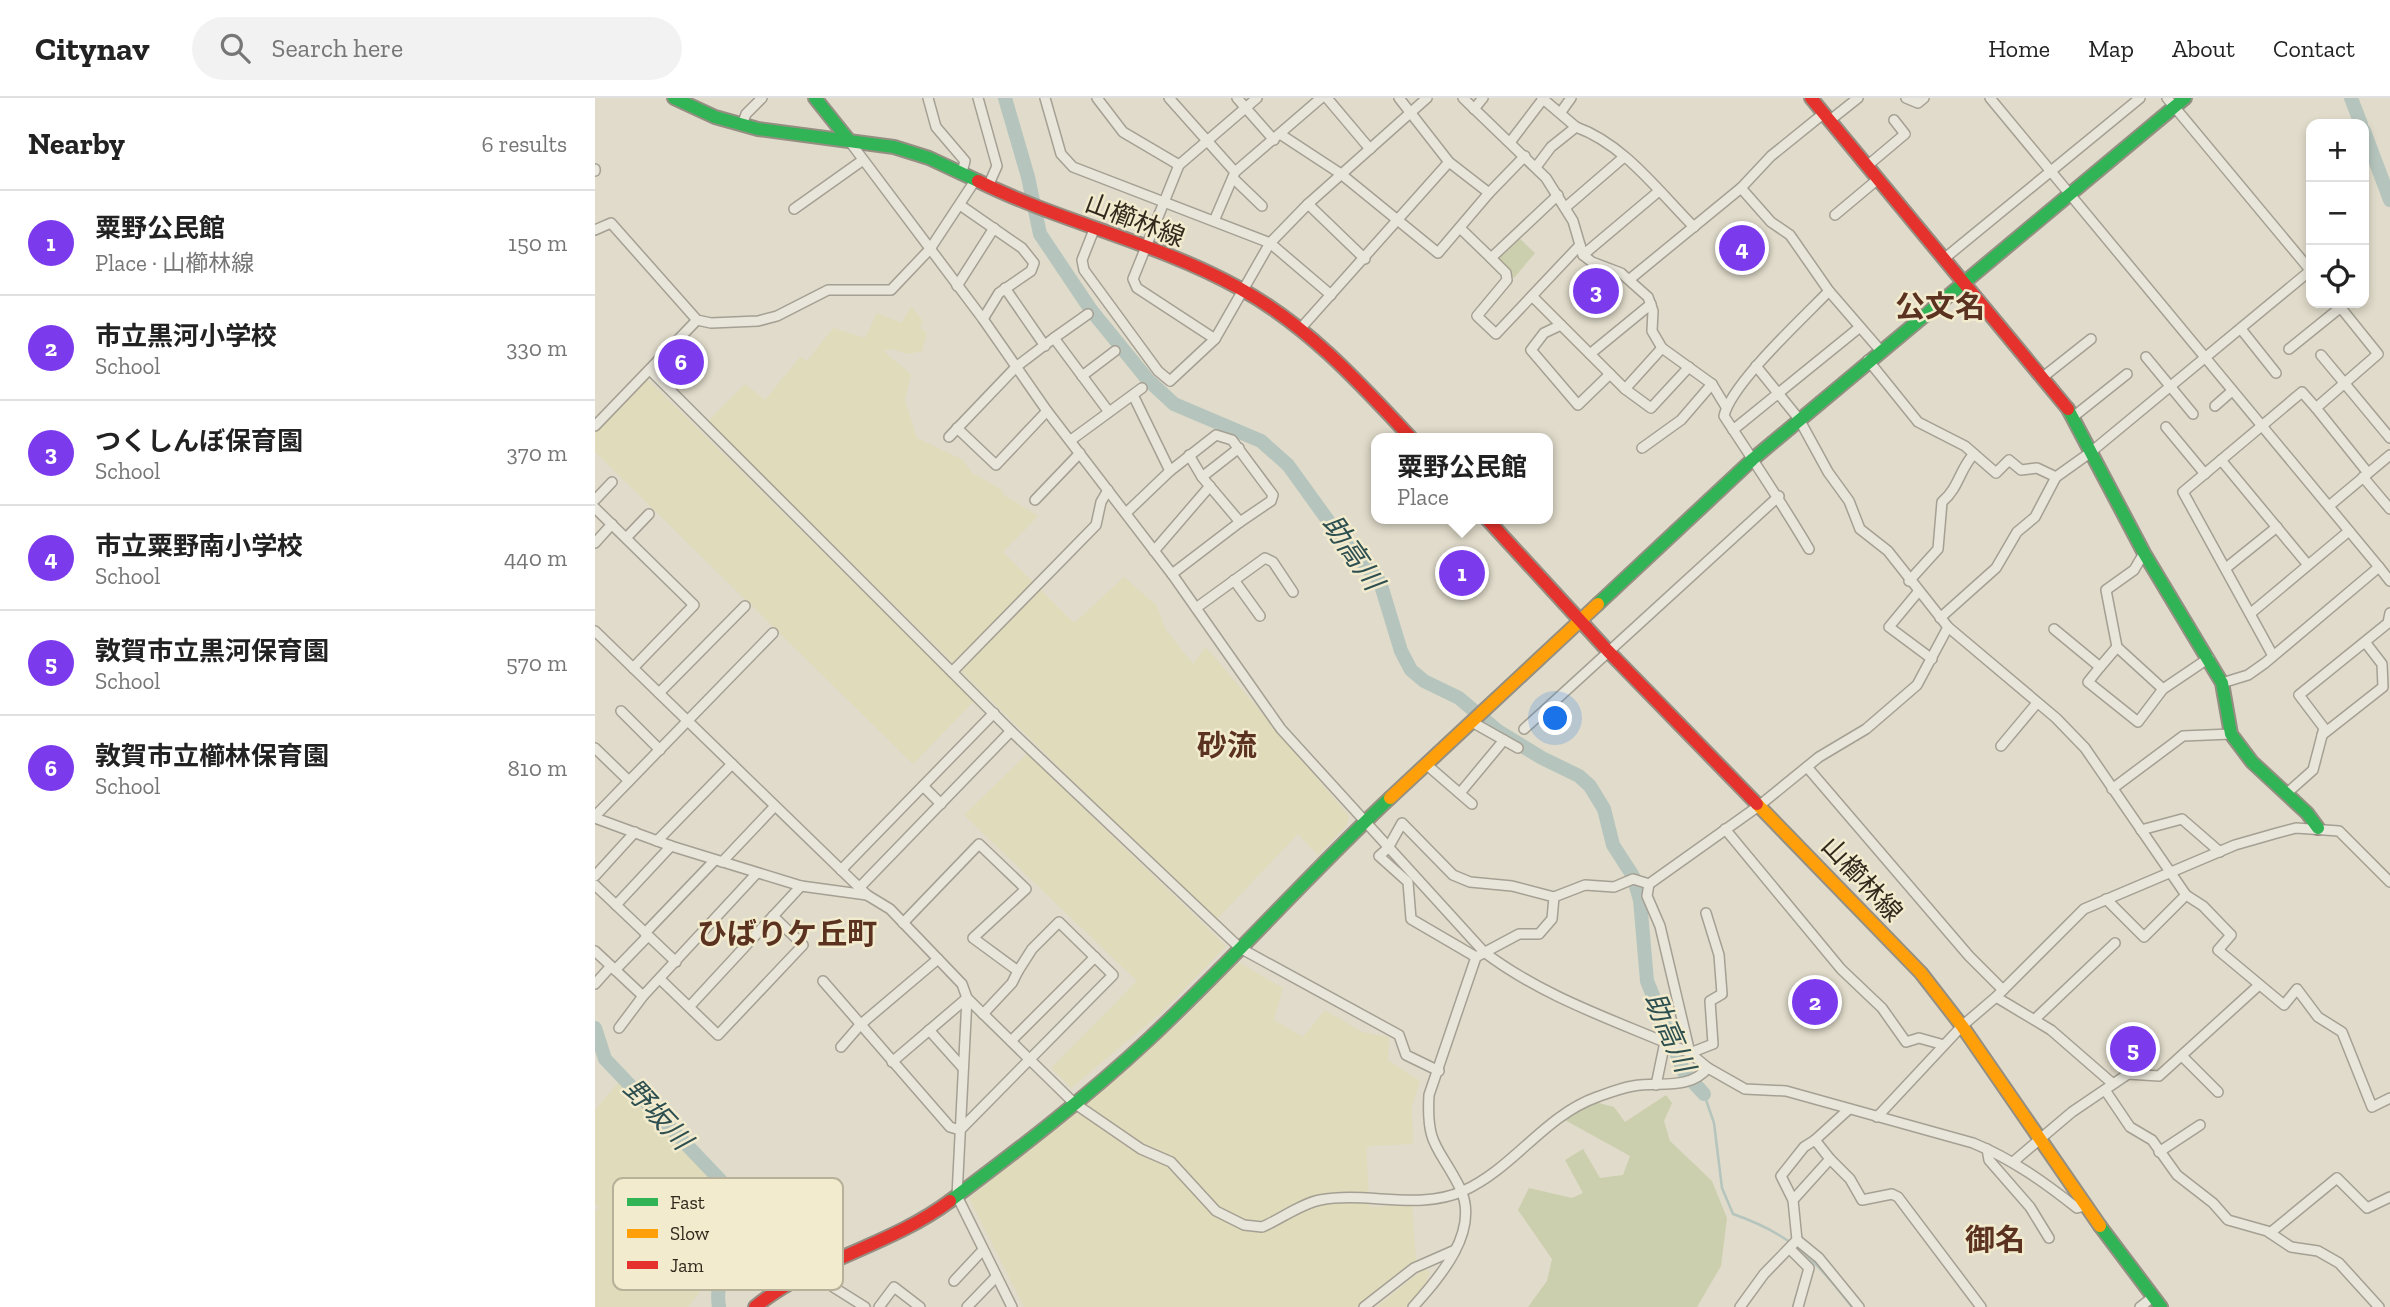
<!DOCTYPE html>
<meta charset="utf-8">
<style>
body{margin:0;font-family:"Zilla Slab","Noto Sans JP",serif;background:#f2f2f2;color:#222}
.controls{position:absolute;right:21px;top:21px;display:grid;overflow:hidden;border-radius:14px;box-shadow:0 4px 10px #0003}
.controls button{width:63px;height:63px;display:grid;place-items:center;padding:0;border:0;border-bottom:2px solid #e0e0e0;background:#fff;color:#222;font:35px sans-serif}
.you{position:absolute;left:961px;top:621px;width:24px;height:24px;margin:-18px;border:5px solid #fff;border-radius:50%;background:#1a73e8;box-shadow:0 0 0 10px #1a73e833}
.badge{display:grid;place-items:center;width:46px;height:46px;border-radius:50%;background:#7c3aed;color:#fff;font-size:23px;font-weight:700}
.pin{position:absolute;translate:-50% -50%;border:4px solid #fff;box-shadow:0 2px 7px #0006}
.popup{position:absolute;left:776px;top:335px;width:182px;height:91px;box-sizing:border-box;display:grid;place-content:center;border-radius:14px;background:#fff;filter:drop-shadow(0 2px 5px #0005);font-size:23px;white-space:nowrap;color:#767676}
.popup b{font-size:26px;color:#222}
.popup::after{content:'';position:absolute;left:50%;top:100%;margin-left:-14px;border:14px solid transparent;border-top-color:#fff}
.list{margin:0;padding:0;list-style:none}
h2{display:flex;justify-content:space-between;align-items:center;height:91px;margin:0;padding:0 28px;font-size:30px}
h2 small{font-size:23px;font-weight:400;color:#767676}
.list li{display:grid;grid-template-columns:46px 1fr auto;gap:21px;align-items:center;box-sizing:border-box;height:105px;padding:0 28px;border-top:2px solid #e0e0e0}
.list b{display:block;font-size:26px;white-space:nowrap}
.list p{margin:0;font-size:23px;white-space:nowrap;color:#767676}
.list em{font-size:23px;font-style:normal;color:#767676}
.icon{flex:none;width:38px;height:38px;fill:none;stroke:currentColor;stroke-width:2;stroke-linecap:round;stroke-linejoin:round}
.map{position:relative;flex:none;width:1795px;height:1209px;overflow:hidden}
header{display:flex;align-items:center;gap:42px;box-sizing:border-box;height:98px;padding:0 35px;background:#fff;border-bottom:2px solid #e0e0e0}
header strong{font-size:33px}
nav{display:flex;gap:38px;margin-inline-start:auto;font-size:24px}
.search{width:490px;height:63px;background:#f2f2f2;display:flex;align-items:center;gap:18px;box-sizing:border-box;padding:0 24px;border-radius:38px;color:#767676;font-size:26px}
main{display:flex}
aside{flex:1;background:#fff}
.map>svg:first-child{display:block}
.farmland{fill:#dfdbbb}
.green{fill:#cccfad}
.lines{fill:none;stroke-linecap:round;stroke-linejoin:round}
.stream{stroke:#b5c5bd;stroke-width:2.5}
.river{stroke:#b5c5bd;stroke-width:14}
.street-casing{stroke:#a5a093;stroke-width:12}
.fast-casing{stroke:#958f83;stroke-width:16}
.slow-casing{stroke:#958f83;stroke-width:16}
.jam-casing{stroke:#958f83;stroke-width:16}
.street{stroke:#e8e5da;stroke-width:9}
.fast{stroke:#30b455;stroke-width:12}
.slow{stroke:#ff9f0a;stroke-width:12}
.jam{stroke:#e5322d;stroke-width:12}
.labels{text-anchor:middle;stroke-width:5;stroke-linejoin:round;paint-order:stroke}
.street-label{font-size:26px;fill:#32291d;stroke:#f2ebce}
.water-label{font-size:28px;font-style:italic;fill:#2d4f50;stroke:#f2ebce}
.quarter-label{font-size:30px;font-weight:bold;fill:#5b321f;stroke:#f2ebce}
.key{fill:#f2ebce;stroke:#b8b199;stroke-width:2}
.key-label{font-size:19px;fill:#32291d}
</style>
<header>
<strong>Citynav</strong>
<div class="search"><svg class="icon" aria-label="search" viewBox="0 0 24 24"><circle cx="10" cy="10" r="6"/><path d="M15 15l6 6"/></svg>Search here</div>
<nav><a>Home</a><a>Map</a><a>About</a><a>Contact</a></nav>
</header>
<main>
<aside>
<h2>Nearby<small>6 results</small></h2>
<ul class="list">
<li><span class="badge">1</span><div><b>粟野公民館</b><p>Place · 山櫛林線</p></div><em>150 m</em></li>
<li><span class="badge">2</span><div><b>市立黒河小学校</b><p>School</p></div><em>330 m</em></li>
<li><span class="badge">3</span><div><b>つくしんぼ保育園</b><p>School</p></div><em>370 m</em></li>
<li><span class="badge">4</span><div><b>市立粟野南小学校</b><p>School</p></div><em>440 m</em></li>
<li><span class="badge">5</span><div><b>敦賀市立黒河保育園</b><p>School</p></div><em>570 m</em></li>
<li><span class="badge">6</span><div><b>敦賀市立櫛林保育園</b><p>School</p></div><em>810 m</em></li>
</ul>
</aside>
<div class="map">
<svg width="1795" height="1209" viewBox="0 0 1795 1209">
<rect width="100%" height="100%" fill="#e0dbca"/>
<g class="farmland">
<path d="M 316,208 L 328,223 L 325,230 L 332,235 L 327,253 L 313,256 L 296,251 L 288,253 L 316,276 L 310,302 L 322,340 L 368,362 L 377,375 L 406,391 L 409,397 L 443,418 L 408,454 L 479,525 L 529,479 L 561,507 L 571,532 L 598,566 L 611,549 L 754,718 L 752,727 L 723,757 L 703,736 L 620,823 L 113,323 L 150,286 L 170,302 L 205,259 L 212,263 L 238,230 L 270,240 L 282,215 L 307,225 Z"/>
<path d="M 52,281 L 379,603 L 318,666 L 0,354 L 0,335 Z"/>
<path d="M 432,656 L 631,848 L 567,914 L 476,990 L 456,970 L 542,883 L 369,717 Z"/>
<path d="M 643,864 L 688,890 L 679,922 L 708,939 L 730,912 L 767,934 L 794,939 L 793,962 L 825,983 L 817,1009 L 818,1046 L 775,1048 L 771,1052 L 775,1109 L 817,1107 L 821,1163 L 761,1209 L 429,1209 L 374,1100 L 583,926 Z"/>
<path d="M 24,984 L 121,1087 L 147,1121 L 148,1139 L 93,1209 L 0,1209 L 0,1113 L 5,1110 L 0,1106 L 0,1012 Z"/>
<path d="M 830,1170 L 835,1175 L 829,1189 L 811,1209 L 781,1209 Z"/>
</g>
<g class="green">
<path d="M 923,139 L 940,155 L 919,180 L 904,165 L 903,159 Z"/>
<path d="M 1071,997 L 1077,1005 L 1069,1023 L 1075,1043 L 1117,1083 L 1132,1120 L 1126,1168 L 1102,1209 L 933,1209 L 952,1183 L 957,1161 L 923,1112 L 934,1090 L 977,1100 L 988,1095 L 970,1062 L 988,1051 L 1005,1080 L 1028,1077 L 1035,1058 L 968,1021 L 1000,1004 L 1019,1009 L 1030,1024 Z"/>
<path d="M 214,1098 L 235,1119 L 222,1132 L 200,1111 Z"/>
</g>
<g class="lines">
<path class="stream" d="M 1109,996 L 1119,1025 L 1127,1090 L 1138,1116 C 1196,1136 1220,1161 1257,1209"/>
<g class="river">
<path d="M 410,0 L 433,79 L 445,136 L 496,212 L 553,282 L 579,306 L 666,343 L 693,367 L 742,435 L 785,484 L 806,553 L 816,572 L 829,583 L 864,600 L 903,633 L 947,660 L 984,678 L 995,688 L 1009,711 L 1018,747 L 1038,778 L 1045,802 L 1052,883 L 1089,974 L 1109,996"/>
<path d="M 1756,0 L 1766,26"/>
<path d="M 1769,33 L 1795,102"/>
<path d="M 0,930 L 10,961 L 149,1107 C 162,1156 116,1161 124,1209"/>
</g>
<g class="street-casing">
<g id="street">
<path d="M 333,0 L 341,29 L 370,63 L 367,74"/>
<path d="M 383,0 L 402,68 L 394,86"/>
<path d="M 450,0 L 466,56 L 478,69 L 675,145 L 736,197"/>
<path d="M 502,0 L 528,34 L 584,67"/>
<path d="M 574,0 L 640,74"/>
<path d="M 642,0 L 679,42"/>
<path d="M 732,0 L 775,51"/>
<path d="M 868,0 L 951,80 L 978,123 L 988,157 L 997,164 L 1026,175 L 1053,199 L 1058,213 L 1057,233 L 1067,250 L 1117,286 L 1131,309"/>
<path d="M 947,0 L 981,29"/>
<path d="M 1311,0 L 1323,5 L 1329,0"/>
<path d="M 1395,0 L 1784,469 L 1670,565 L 1653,577 L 1627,585"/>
<path d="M 1572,0 L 1716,173"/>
<path d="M 879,11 L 888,0"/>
<path d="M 966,14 L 976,0"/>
<path d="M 1234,23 L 1263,0"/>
<path d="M 147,27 L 151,16 L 167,0"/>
<path d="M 685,36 L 746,76 L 843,155 L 894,95 L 854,64 L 804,0"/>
<path d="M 252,40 L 388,221 L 452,313 L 577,476 L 686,631 L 889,854 C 951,901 1025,924 1095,955 L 1113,970 L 1150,991 L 1191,993 L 1378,1045 C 1417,1061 1449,1084 1482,1110 L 1490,1108"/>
<path d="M 916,43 L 948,1"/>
<path d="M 1272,68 L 1310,36 L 1299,22"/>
<path d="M 941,69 L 956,49 L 981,29 C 1029,46 1064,94 1099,129"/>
<path d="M 0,71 L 0,73"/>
<path d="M 638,80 L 667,108"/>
<path d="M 1146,90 L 1176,124 L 1195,137 L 1234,193 L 1285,252"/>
<path d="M 894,95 L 930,58"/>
<path d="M 713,106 L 770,161"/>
<path d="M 365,107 L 427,150 L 439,165 L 436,173 L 404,195 L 388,221"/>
<path d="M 971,109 L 1029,59"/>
<path d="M 199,111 L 268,62"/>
<path d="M 1240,117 L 1283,81"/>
<path d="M 619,123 L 640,74 L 726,0"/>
<path d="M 500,129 L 487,162 L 489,172 L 563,273 L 575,283 L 620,241 L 675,145 L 713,106 L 832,0"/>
<path d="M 865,130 L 896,160 L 963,97"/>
<path d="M 0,132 L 16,125 L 102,222 L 116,225 L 163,223 L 182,218 L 233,192 L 296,192 L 335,151 L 381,81"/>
<path d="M 988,157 L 1064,93"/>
<path d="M 896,160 L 911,175 L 912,182 L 882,218 L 901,236 L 985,147"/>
<path d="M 1350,160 L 1545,0"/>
<path d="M 1035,181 L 1146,90 L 1176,58 L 1228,16"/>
<path d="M 362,188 L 399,130"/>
<path d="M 410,190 L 450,248"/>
<path d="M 937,198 L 1030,291 L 1067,250"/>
<path d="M 493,216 L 459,240 L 514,314"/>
<path d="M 966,227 L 949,235 L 936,252 L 983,307 L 1015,276"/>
<path d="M 706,230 L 854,64"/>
<path d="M 1646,231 L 1681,275"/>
<path d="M 620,241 L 542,190 L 538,181 L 584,67 L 662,0"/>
<path d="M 1694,251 L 1751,205"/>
<path d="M 995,256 L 1056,206"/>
<path d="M 1726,257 L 1795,340"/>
<path d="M 1551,259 L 1598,316"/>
<path d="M 1273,262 L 1323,324 L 1370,348 L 1401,375 L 1414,362 L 1426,372 L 1442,370 L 1461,379"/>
<path d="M 1161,268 L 1204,321 L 1233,374 L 1254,403 L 1265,431 L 1293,453 L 1353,529 L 1461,620 L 1490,650 L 1591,797 L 1608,808 L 1636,837 L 1623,852 L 1689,907 L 1702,891 L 1723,919 L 1747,934 L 1777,1009 L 1795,1000"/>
<path d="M 55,272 L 416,633 L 645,850 L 804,937 L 811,957 L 844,973"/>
<path d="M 487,278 L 520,253"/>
<path d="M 1448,279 L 1496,241"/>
<path d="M 1030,291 L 1056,310 L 1094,269"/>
<path d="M 538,297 L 575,373"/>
<path d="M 1620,308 L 1637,293"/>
<path d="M 1721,310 L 1773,375"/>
<path d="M 1478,319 L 1532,276"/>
<path d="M 0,328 L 102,222"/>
<path d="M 1571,329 L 1610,376"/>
<path d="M 362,330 L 401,367 L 452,313"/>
<path d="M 1138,332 L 1265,229"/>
<path d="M 354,339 L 421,269 L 459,240"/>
<path d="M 476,342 L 547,290"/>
<path d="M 1047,350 L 1086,322 L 1117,286"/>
<path d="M 594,357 L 607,379"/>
<path d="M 1626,362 L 1713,467"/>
<path d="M 1768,379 L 1795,411"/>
<path d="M 0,402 L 17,384"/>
<path d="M 440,402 L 485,355"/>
<path d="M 1734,408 L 1795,357"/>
<path d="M 0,410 L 99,507 L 38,570"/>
<path d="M 531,415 L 575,373 L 621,337 L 637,342 L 678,397 L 676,403 L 645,424 L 607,379 L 644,350"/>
<path d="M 31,440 L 54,416"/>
<path d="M 0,445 L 17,426"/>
<path d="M 1214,451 C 1187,405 1158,362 1129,318 C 1136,286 1209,219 1234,193"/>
<path d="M 559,453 L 615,388"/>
<path d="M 1784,469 L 1795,483"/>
<path d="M 1631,470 L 1682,429"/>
<path d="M 577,476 L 645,424"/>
<path d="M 639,482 L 665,518"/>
<path d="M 1314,483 L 1343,451 L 1347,404 C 1364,390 1365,370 1379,356"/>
<path d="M 1323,494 L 1294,529 L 1337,561"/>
<path d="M 601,510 L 670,460 L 678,464 L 698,494"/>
<path d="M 1656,515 L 1754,433"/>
<path d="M 1345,520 L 1401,470 L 1422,434 L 1440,419 L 1461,379 L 1496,354 L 1716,172"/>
<path d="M 1459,531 L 1505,569 L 1493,584 L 1543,624 L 1568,591 L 1522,549 L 1511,492 L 1539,472 L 1549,455"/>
<path d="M 0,533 L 272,797 L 295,811 L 367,886 L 372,900 L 362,1098 L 417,1209"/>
<path d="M 1677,556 L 1588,394 L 1707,294 L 1721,310 L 1783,256 L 1742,205"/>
<path d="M 1505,569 L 1522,549"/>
<path d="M 357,574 L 501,427 L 506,404 L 513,392"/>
<path d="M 1568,591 L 1614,560"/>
<path d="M 64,595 L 150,508"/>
<path d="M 26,613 L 65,652"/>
<path d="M 877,624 L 923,650"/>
<path d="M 929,631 L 1184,398"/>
<path d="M 1727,637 L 1788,589 L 1787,566 L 1770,544"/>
<path d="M 1406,648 L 1442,605"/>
<path d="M 0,650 L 34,683"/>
<path d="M 832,667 L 877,706"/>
<path d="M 1212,669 L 1374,858 L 1408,892"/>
<path d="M 328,688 L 346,706"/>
<path d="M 1517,691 L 1588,638 L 1636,636"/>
<path d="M 865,695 L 909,642"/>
<path d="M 1691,696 L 1718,672 L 1729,630 L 1704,597 L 1793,525 L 1795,515"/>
<path d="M 0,718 L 178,535"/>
<path d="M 0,720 L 76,748 L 206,788 L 272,797"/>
<path d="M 1130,731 L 1246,871 L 1287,910 L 1311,944 L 1324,940 L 1349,947"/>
<path d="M 1546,732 L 1587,721 L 1625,754"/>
<path d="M 62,743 L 137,666"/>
<path d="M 127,764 L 180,708"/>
<path d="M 246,772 L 399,615"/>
<path d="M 0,778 L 40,734"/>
<path d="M 1054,786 L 1052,798 L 1065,828 L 1095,955 L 1118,946 L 1115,903 L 1127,896 L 1124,857 L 1111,815"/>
<path d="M 0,787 L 81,864"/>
<path d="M 264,790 L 416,633"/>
<path d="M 1511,801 L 1549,839 L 1591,797"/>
<path d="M 21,807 L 76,748"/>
<path d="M 308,825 L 384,746 L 431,791 L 378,840 L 423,873 L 437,851 L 464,824 L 518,877 L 365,1032"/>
<path d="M 50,835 L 120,762"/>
<path d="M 0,853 L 48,898"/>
<path d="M 881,859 L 816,821 L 813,784 L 784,758 L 793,750 L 807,725 L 858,777 L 875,784 L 917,788 L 959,799 L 990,787 L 1019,789 L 1038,781 L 1054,786 L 1165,707 L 1224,659 L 1271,631 L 1322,587 L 1353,529"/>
<path d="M 20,872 L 53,838"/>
<path d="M 65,881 L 123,937 L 208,847 L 178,818"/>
<path d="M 228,883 L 355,1029 L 365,1032"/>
<path d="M 0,886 L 16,868"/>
<path d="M 1401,899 L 1456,932 L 1517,985"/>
<path d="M 372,900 L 479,1005 L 546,1051 L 576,1064 L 621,1113 L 649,1127 L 667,1129 C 686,1121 705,1106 725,1102 C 771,1093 824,1113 868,1093 C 919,1070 949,1018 1002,999 C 1013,995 1026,990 1038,988 C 1064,983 1093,993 1113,970"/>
<path d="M 95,908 L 206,788"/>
<path d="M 388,916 L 417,885 L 423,873"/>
<path d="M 1440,921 L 1520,845"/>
<path d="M 24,930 L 48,898 L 162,775"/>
<path d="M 334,932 L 368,970"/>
<path d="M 416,943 L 500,859"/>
<path d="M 246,949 L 265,927 L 343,861"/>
<path d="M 1587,958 L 1623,994"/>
<path d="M 297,964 L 372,900"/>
<path d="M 1061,987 L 1070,944"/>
<path d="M 1510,992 L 1535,1029 L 1557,1042 L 1582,1077 L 1618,1105 L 1633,1122 L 1672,1133 L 1696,1149 L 1723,1153 L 1744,1165 L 1784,1209"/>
<path d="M 1282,1019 L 1367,928 L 1401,899 L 1489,811 L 1640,747 L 1682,735 L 1701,730 L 1744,733 L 1795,784"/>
<path d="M 1392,1051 L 1394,1062 L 1435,1109 L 1454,1140"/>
<path d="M 1564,1054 L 1605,1027"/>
<path d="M 1235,1061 L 1255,1081 L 1267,1102 L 1297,1096 L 1303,1099 L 1386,1209"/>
<path d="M 1418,1064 L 1477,1014 L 1533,976 L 1564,978 L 1663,888"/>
<path d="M 1198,1102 L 1186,1078 L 1209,1049 L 1220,1042"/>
<path d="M 1675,1135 L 1742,1080 L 1772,1110 L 1795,1099"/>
<path d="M 1202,1142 L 1224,1160 L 1264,1209"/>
<path d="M 1195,1151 L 1214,1170 L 1203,1209"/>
<path d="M 359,1183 L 387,1153"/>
<path d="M 235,1187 L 270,1209"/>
<path d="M 284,1209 L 299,1189 L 325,1209"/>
<path d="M 372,1209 L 401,1179"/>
<path d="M 769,1209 L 819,1170 L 860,1152"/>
<path d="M 818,1209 C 844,1180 886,1133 865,1090 C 844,1048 831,1049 834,997 L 881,859 L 924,836 L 944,836 L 957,821 L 959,799"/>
<path d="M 1145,1209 L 1169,1176 L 1202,1142 L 1198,1102 L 1235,1061 L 1220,1042 L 1254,1011"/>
<path d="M 1545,1209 L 1558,1199"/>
</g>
</g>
<g class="fast-casing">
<g id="fast">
<path d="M 79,0 L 120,19 L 163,31 L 299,49 L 334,60 L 383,83"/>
<path d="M 220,0 L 252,40"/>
<path d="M 1473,311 L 1549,455 L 1627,585 L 1636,636 L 1657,664 L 1712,715 L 1723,730"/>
<path d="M 1003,506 L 1158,361 L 1590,0"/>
<path d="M 355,1103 C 423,1052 492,999 554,941 C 636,864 712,778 795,700"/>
<path d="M 1505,1128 L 1566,1209"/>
</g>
</g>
<g class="slow-casing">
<g id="slow">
<path d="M 795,700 L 1003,506"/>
<path d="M 1162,706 L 1326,875 L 1367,928 L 1505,1128"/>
</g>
</g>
<g class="jam-casing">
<g id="jam">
<path d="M 1216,0 L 1473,311"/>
<path d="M 383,83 C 468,125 561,144 644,190 C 712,227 764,284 816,340"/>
<path d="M 892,421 L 1013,553 L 1162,706"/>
<path d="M 160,1209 C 217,1162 295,1148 355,1103"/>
</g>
</g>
<use href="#street" class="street"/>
<use href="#fast" class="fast"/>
<use href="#slow" class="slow"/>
<use href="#jam" class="jam"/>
</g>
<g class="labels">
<g class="street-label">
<text transform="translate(540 122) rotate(21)" y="9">山櫛林線</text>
<text transform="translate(1267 781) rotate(47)" y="9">山櫛林線</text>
</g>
<g class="water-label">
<text transform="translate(758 454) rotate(55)" y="10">助高川</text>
<text transform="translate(1075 934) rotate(66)" y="10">助高川</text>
<text transform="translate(63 1016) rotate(47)" y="10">野坂川</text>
</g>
<g class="quarter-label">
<text x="1345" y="219">公文名</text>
<text x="632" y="658">砂流</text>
<text x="192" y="846">ひばりケ丘町</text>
<text x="1400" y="1152">御名</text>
</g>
</g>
<rect x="18" y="1080" width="230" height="112" rx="10" class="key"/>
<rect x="32" y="1100" width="31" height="8" fill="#30b455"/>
<rect x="32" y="1131" width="31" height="9" fill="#ff9f0a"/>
<rect x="32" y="1163" width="31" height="8" fill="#e5322d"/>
<g class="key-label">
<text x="75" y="1111">Fast</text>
<text x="75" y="1142">Slow</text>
<text x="75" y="1174">Jam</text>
</g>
</svg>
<div class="controls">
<button>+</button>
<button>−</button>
<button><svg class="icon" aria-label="locate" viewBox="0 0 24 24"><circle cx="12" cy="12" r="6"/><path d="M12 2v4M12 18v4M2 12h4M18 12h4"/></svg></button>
</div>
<div class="you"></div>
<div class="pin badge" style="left:867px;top:475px">1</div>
<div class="popup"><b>粟野公民館</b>Place</div>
<div class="pin badge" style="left:1220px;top:904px">2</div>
<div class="pin badge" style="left:1001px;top:193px">3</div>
<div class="pin badge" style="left:1147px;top:150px">4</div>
<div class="pin badge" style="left:1538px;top:951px">5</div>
<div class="pin badge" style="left:86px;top:264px">6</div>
</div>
</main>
